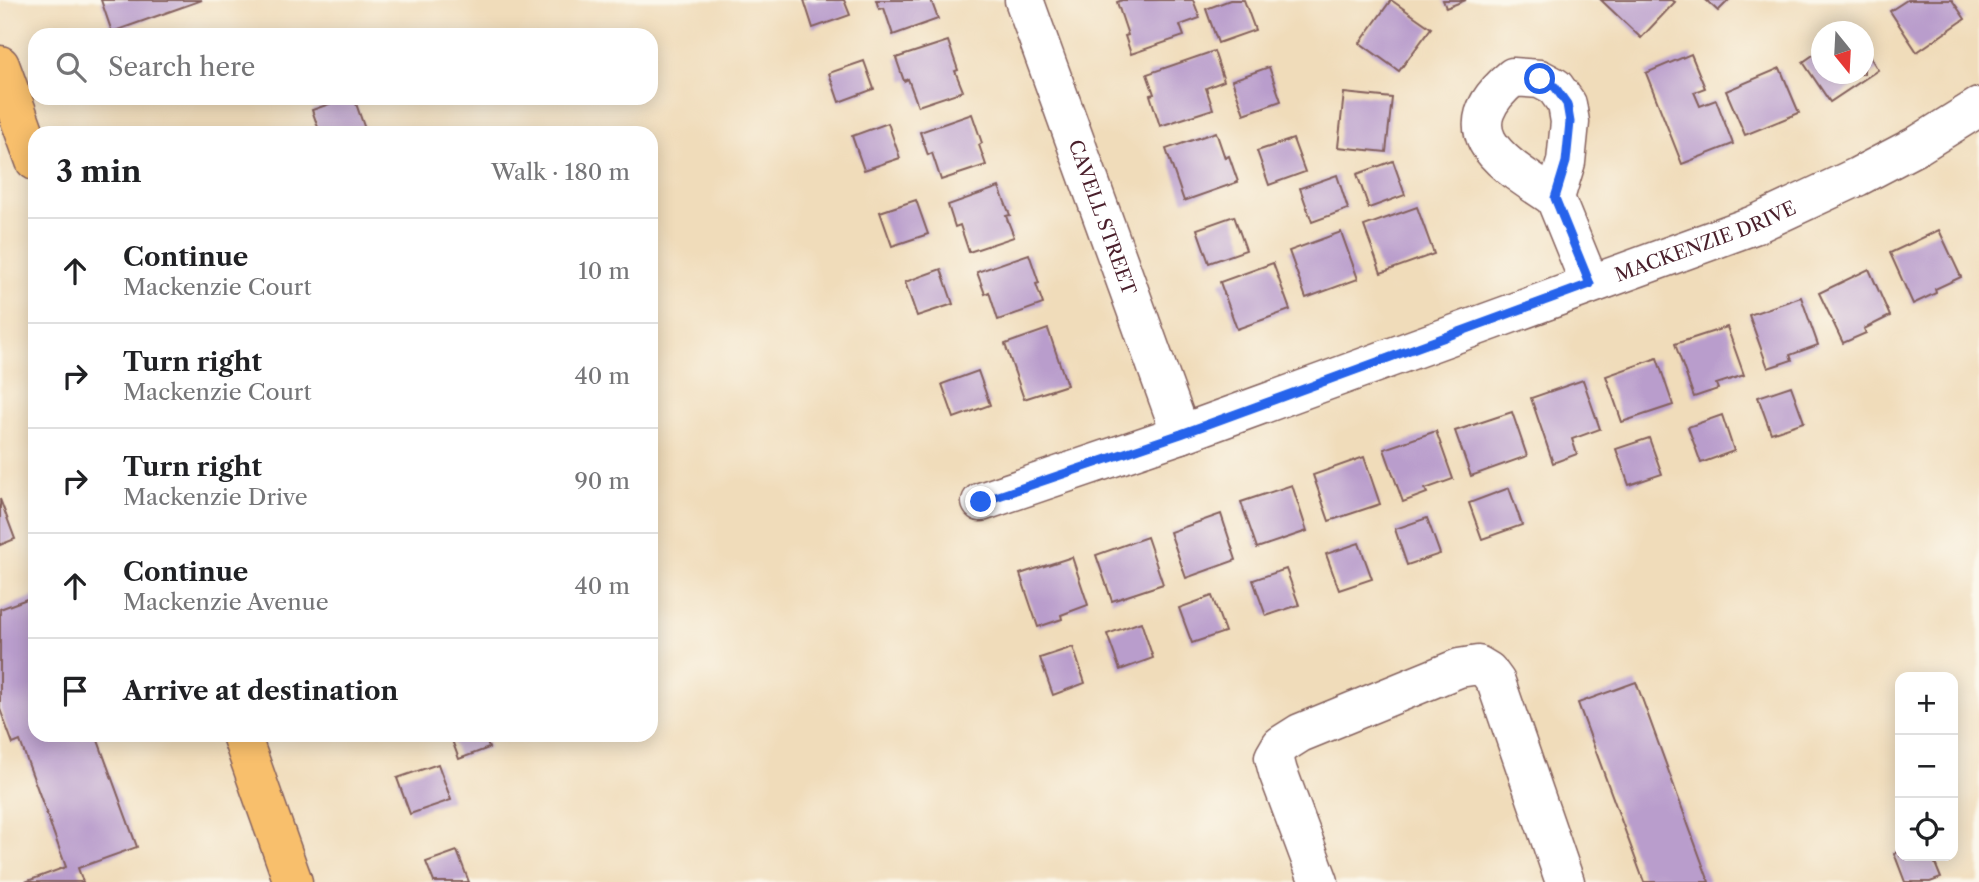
<!DOCTYPE html>
<meta charset="utf-8">
<style>
body{margin:0;font-family:"Libre Caslon Text",serif;background:#f6f6f6;color:#202124}
.controls{position:absolute;right:21px;bottom:21px;display:grid;overflow:hidden;border-radius:14px;box-shadow:0 4px 18px #0003}
.controls button{width:63px;height:63px;display:grid;place-items:center;padding:0;border:0;border-bottom:2px solid #e0e0e0;background:#fff;color:#202124;font:35px sans-serif}
.compass{position:absolute;left:1811px;top:21px;width:63px;height:63px;border-radius:50%;background:#fff;box-shadow:0 4px 18px #0003;rotate:162deg}
.stop{position:absolute;width:21px;height:21px;margin:-16px;border:5px solid #2563eb;border-radius:50%;background:#fff}
.stop.end{background:#2563eb;border-color:#fff;box-shadow:0 2px 7px #0008}
.list{margin:0;padding:0;list-style:none}
h2{display:flex;justify-content:space-between;align-items:center;height:91px;margin:0;padding:0 28px;font-size:30px}
h2 small{font-size:23px;font-weight:400;color:#757577}
.list li{display:grid;grid-template-columns:46px 1fr auto;gap:21px;align-items:center;box-sizing:border-box;height:105px;padding:0 28px;border-top:2px solid #e0e0e0}
.list b{display:block;font-size:26px;white-space:nowrap}
.list p{margin:0;font-size:23px;white-space:nowrap;color:#757577}
.list em{font-size:23px;font-style:normal;color:#757577}
.icon{flex:none;width:38px;height:38px;fill:none;stroke:currentColor;stroke-width:2;stroke-linecap:round;stroke-linejoin:round}
.map{position:relative;flex:none;width:1979px;height:882px;overflow:hidden}
.search{position:absolute;background:#fff;box-shadow:0 4px 18px #0003;left:28px;top:28px;width:630px;height:77px;display:flex;align-items:center;gap:18px;box-sizing:border-box;padding:0 24px;border-radius:21px;color:#757577;font-size:26px}
.panel{position:absolute;background:#fff;box-shadow:0 4px 18px #0003;left:28px;top:126px;width:630px;height:616px;border-radius:21px}
.map>svg:first-child{display:block}
.building{fill:#b99dcc}
.lines{fill:none;stroke-linecap:round;stroke-linejoin:round}
.minor-casing{stroke:#84615d;stroke-width:41}
.major-casing{stroke:#84615d;stroke-width:41}
.minor{stroke:#fff;stroke-width:38}
.major{stroke:#f8bf6c;stroke-width:38}
.route{stroke:#2563eb;stroke-width:9}
.labels{text-anchor:middle;stroke-width:5;stroke-linejoin:round;paint-order:stroke}
.street-label{font-size:19px;fill:#4a1f2b;stroke:#fbf7ec}
</style>
<div class="map">
<svg width="1979" height="882" viewBox="0 0 1979 882">
<rect width="100%" height="100%" fill="#fbf7ec"/>
<filter id="ink" filterUnits="userSpaceOnUse"><feTurbulence type="fractalNoise" baseFrequency=".0143" numOctaves="2"/><feDisplacementMap in="SourceGraphic" scale="14" xChannelSelector="R" yChannelSelector="G"/><feConvolveMatrix kernelMatrix="1 2 1 2 8 2 1 2 1" color-interpolation-filters="sRGB"/></filter>
<filter id="wash" filterUnits="userSpaceOnUse"><feTurbulence type="fractalNoise" baseFrequency=".00686" numOctaves="4" result="noise"/><feDisplacementMap in="SourceGraphic" scale="28" xChannelSelector="R" yChannelSelector="G"/><feGaussianBlur stdDeviation="1.57" result="paint"/><feColorMatrix in="noise" values="0 0 0 0 0 0 0 0 0 0 0 0 0 0 0 0 0 1.4 0 .05"/><feComposite in="paint" operator="in"/></filter>
<g filter="url(#wash)">
<rect width="100%" height="100%" fill="#f0dcba"/>
<g id="blocks">
<g class="building">
<path d="M 101,0 L 202,0 L 112,32 Z"/>
<path d="M 804,0 L 844,0 L 850,15 L 813,28 Z"/>
<path d="M 876,0 L 931,0 L 938,19 L 893,35 L 884,8 L 879,9 Z"/>
<path d="M 1122,0 L 1193,0 L 1200,18 L 1180,25 L 1184,36 L 1131,54 L 1125,36 L 1128,35 L 1117,2 Z"/>
<path d="M 1230,0 L 1244,0 L 1255,30 L 1218,43 L 1206,9 Z"/>
<path d="M 1391,0 L 1431,28 L 1399,71 L 1360,43 Z"/>
<path d="M 1443,0 L 1466,0 L 1446,8 Z"/>
<path d="M 1601,0 L 1672,0 L 1675,2 L 1641,38 Z"/>
<path d="M 1706,0 L 1729,0 L 1718,11 Z"/>
<path d="M 1907,0 L 1952,0 L 1965,19 L 1917,52 L 1890,11 Z"/>
<path d="M 948,41 L 958,70 L 955,71 L 963,91 L 918,106 L 908,79 L 904,81 L 896,58 Z"/>
<path d="M 1864,47 L 1878,70 L 1830,102 L 1803,62 L 1822,49 L 1822,74 L 1864,74 Z"/>
<path d="M 1214,51 L 1224,81 L 1206,88 L 1213,109 L 1160,126 L 1150,95 L 1154,94 L 1147,74 Z"/>
<path d="M 1691,54 L 1705,88 L 1694,92 L 1700,106 L 1716,100 L 1733,144 L 1682,164 L 1646,73 Z"/>
<path d="M 864,61 L 874,89 L 839,102 L 829,73 Z"/>
<path d="M 1269,67 L 1281,101 L 1244,114 L 1232,80 Z"/>
<path d="M 1780,68 L 1799,113 L 1745,135 L 1726,91 Z"/>
<path d="M 1344,93 L 1392,98 L 1386,152 L 1338,147 Z"/>
<path d="M 346,98 L 354,98 L 366,132 L 320,133 L 312,110 Z"/>
<path d="M 972,114 L 982,143 L 979,145 L 986,165 L 941,180 L 932,153 L 928,155 L 920,132 Z"/>
<path d="M 888,123 L 900,158 L 864,170 L 852,136 Z"/>
<path d="M 1216,132 L 1225,158 L 1229,156 L 1238,182 L 1184,201 L 1166,149 Z"/>
<path d="M 1293,139 L 1305,172 L 1269,185 L 1257,151 Z"/>
<path d="M 1393,161 L 1405,195 L 1369,208 L 1357,174 Z"/>
<path d="M 1337,175 L 1348,209 L 1312,222 L 1300,188 Z"/>
<path d="M 999,187 L 1010,215 L 1006,216 L 1014,237 L 969,252 L 960,225 L 955,227 L 948,205 Z"/>
<path d="M 916,200 L 928,234 L 892,246 L 880,212 Z"/>
<path d="M 1417,207 L 1434,254 L 1381,273 L 1364,226 Z"/>
<path d="M 1234,216 L 1246,250 L 1209,263 L 1197,229 Z"/>
<path d="M 1939,230 L 1961,277 L 1935,289 L 1936,293 L 1913,304 L 1890,253 Z"/>
<path d="M 1341,232 L 1358,279 L 1306,298 L 1289,251 Z"/>
<path d="M 1029,254 L 1039,283 L 1036,284 L 1043,304 L 998,320 L 989,292 L 985,294 L 977,272 Z"/>
<path d="M 1273,263 L 1290,310 L 1237,329 L 1220,282 Z"/>
<path d="M 941,269 L 953,304 L 917,316 L 905,282 Z"/>
<path d="M 1869,269 L 1890,316 L 1864,329 L 1866,333 L 1843,343 L 1819,293 Z"/>
<path d="M 1801,297 L 1818,345 L 1790,355 L 1792,360 L 1768,368 L 1749,315 Z"/>
<path d="M 1727,327 L 1744,375 L 1716,384 L 1718,389 L 1694,397 L 1675,344 Z"/>
<path d="M 1048,329 L 1067,385 L 1024,399 L 1005,344 Z"/>
<path d="M 1657,358 L 1673,405 L 1622,422 L 1606,376 Z"/>
<path d="M 978,371 L 990,405 L 954,418 L 942,384 Z"/>
<path d="M 1583,380 L 1600,429 L 1572,439 L 1577,454 L 1553,463 L 1531,398 Z"/>
<path d="M 1791,386 L 1804,422 L 1771,433 L 1758,397 Z"/>
<path d="M 1512,412 L 1527,456 L 1471,476 L 1455,431 Z"/>
<path d="M 1722,415 L 1734,451 L 1701,463 L 1688,427 Z"/>
<path d="M 1436,431 L 1453,479 L 1425,489 L 1427,493 L 1403,502 L 1384,449 Z"/>
<path d="M 1649,438 L 1662,474 L 1629,485 L 1616,449 Z"/>
<path d="M 1364,457 L 1380,504 L 1329,521 L 1313,475 Z"/>
<path d="M 1292,485 L 1307,531 L 1257,548 L 1241,502 Z"/>
<path d="M 1509,488 L 1522,525 L 1482,539 L 1469,503 Z"/>
<path d="M 0,499 L 15,539 L 0,545 Z"/>
<path d="M 1221,514 L 1236,560 L 1186,578 L 1170,532 Z"/>
<path d="M 1427,518 L 1440,554 L 1407,565 L 1395,529 Z"/>
<path d="M 1147,537 L 1163,584 L 1112,601 L 1096,555 Z"/>
<path d="M 1359,543 L 1372,579 L 1339,590 L 1326,554 Z"/>
<path d="M 1072,557 L 1088,605 L 1061,615 L 1062,619 L 1038,627 L 1020,574 Z"/>
<path d="M 1286,569 L 1299,605 L 1266,616 L 1253,580 Z"/>
<path d="M 35,596 L 35,735 L 96,735 L 137,847 L 78,868 L 83,882 L 25,882 L 66,867 L 20,741 L 13,744 L 0,709 L 0,609 Z"/>
<path d="M 1212,596 L 1225,632 L 1192,643 L 1179,608 Z"/>
<path d="M 1141,622 L 1153,658 L 1120,670 L 1107,634 Z"/>
<path d="M 1073,647 L 1085,683 L 1053,695 L 1040,658 Z"/>
<path d="M 1636,682 L 1709,882 L 1644,882 L 1578,703 Z"/>
<path d="M 450,735 L 484,735 L 489,748 L 459,759 Z"/>
<path d="M 438,764 L 451,800 L 410,814 L 397,778 Z"/>
<path d="M 457,851 L 469,882 L 434,882 L 426,862 Z"/>
<path d="M 1900,851 L 1900,856 L 1932,856 L 1941,878 L 1930,882 L 1905,882 L 1894,853 Z"/>
</g>
</g>
</g>
<g filter="url(#ink)">
<use href="#blocks" fill-opacity="0" stroke="#84615d" stroke-width="2"/>
<g class="lines">
<g class="minor-casing">
<g id="minor">
<path id="s1" d="M 1024,0 L 1181,434"/>
<path d="M 1555,198 C 1507,165 1445,134 1513,77 L 1540,79 L 1555,87 L 1567,104 L 1570,122 L 1566,162 L 1555,198 L 1590,284"/>
<path id="s2" d="M 981,502 L 1181,434 L 1754,225 L 1857,177 L 1918,145 L 1979,107"/>
<path d="M 1319,882 L 1278,772 L 1274,757 L 1281,745 L 1300,733 L 1459,668 L 1478,665 L 1488,671 L 1496,682 L 1565,882"/>
</g>
</g>
<g class="major-casing">
<g id="major">
<path d="M 0,65 L 35,161"/>
<path d="M 241,735 L 293,882"/>
</g>
</g>
<use href="#minor" class="minor"/>
<use href="#major" class="major"/>
</g>
</g>
<g class="lines" filter="url(#ink)">
<path class="route" d="M 981,502 L 1181,434 L 1590,284 L 1555,198 L 1566,162 L 1570,122 L 1567,104 L 1555,87 L 1540,79"/>
</g>
<g class="labels">
<g class="street-label">
<text dy="7" stroke="none"><textPath href="#s1" startOffset="231">CAVELL STREET</textPath></text>
<text dy="7" stroke="none"><textPath href="#s2" startOffset="770">MACKENZIE DRIVE</textPath></text>
</g>
</g>
</svg>
<div class="controls">
<button>+</button>
<button>−</button>
<button><svg class="icon" aria-label="locate" viewBox="0 0 24 24"><circle cx="12" cy="12" r="6"/><path d="M12 2v4M12 18v4M2 12h4M18 12h4"/></svg></button>
</div>
<svg class="compass" viewBox="-18 -18 36 36"><path d="M0-13l5 13h-10z" fill="#e53935"/><path d="M0 13l5-13h-10z" fill="#757577"/></svg>
<div class="stop" style="left:1540px;top:79px"></div>
<div class="stop end" style="left:981px;top:502px"></div>
<div class="search"><svg class="icon" aria-label="search" viewBox="0 0 24 24"><circle cx="10" cy="10" r="6"/><path d="M15 15l6 6"/></svg>Search here</div>
<section class="panel">
<h2>3 min<small>Walk · 180 m</small></h2>
<ul class="list">
<li><svg class="icon" aria-label="ahead" viewBox="0 0 24 24"><path d="M12 20V5M6 11l6-6 6 6"/></svg><div><b>Continue</b><p>Mackenzie Court</p></div><em>10 m</em></li>
<li><svg class="icon" aria-label="right" viewBox="0 0 24 24"><path d="M7 20v-9h11M14 6l5 5-5 5"/></svg><div><b>Turn right</b><p>Mackenzie Court</p></div><em>40 m</em></li>
<li><svg class="icon" aria-label="right" viewBox="0 0 24 24"><path d="M7 20v-9h11M14 6l5 5-5 5"/></svg><div><b>Turn right</b><p>Mackenzie Drive</p></div><em>90 m</em></li>
<li><svg class="icon" aria-label="ahead" viewBox="0 0 24 24"><path d="M12 20V5M6 11l6-6 6 6"/></svg><div><b>Continue</b><p>Mackenzie Avenue</p></div><em>40 m</em></li>
<li><svg class="icon" aria-label="arrive" viewBox="0 0 24 24"><path d="M6 21V4h12l-3 4 3 4H6"/></svg><div><b>Arrive at destination</b></div></li>
</ul>
</section>
</div>
